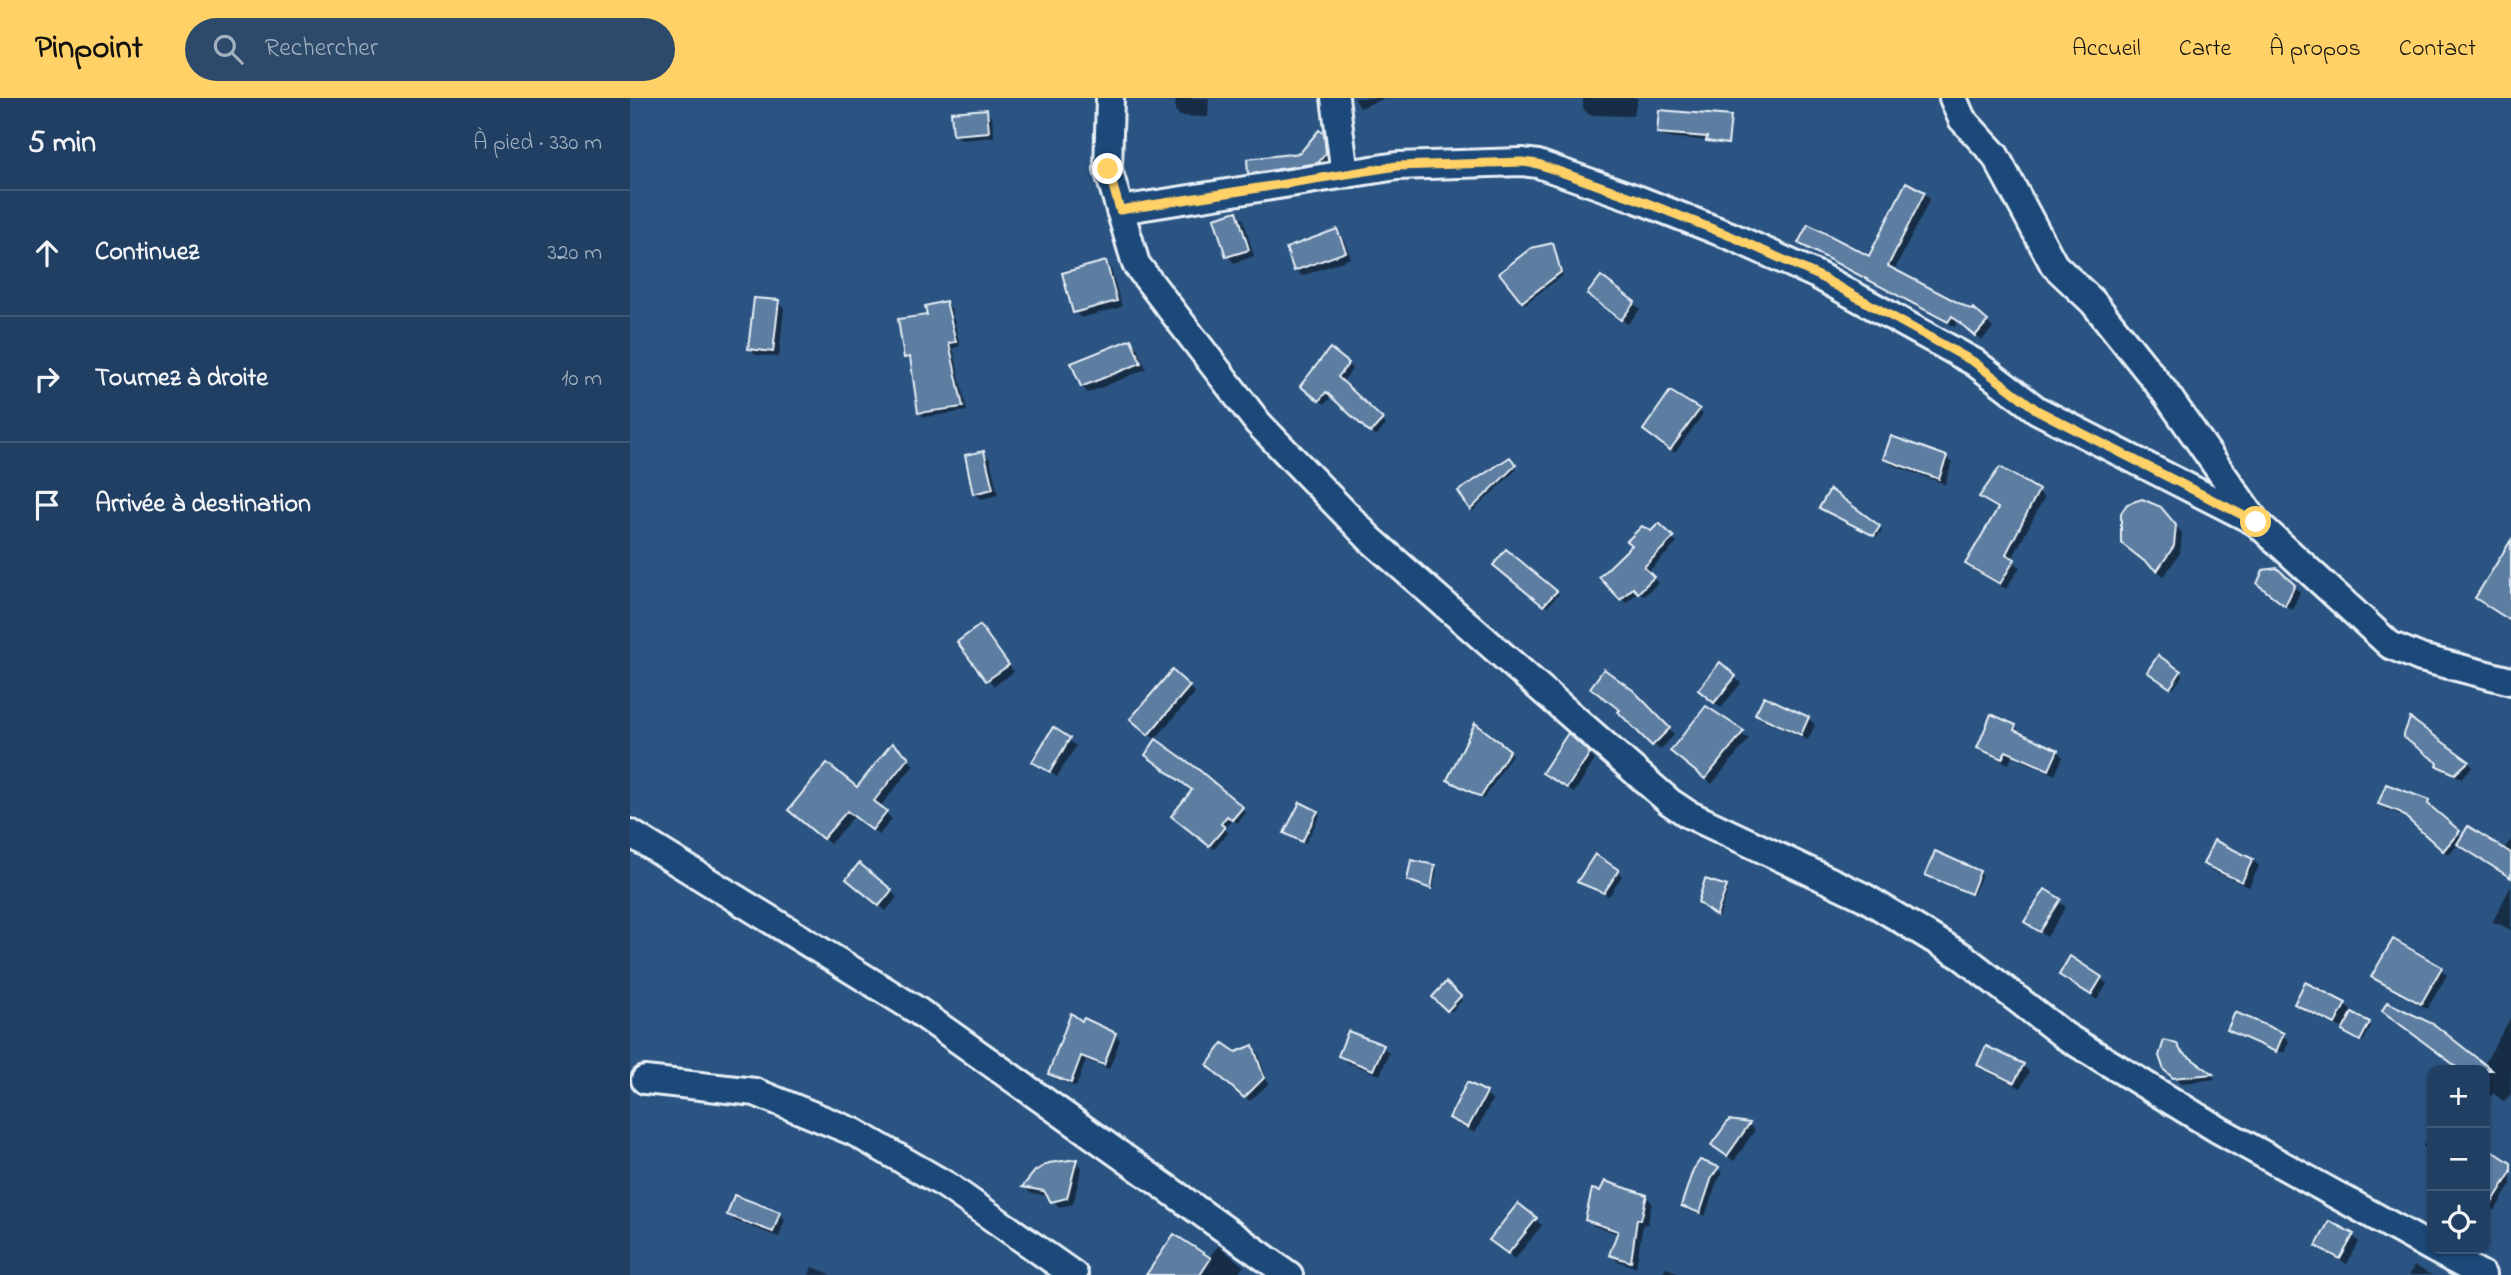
<!DOCTYPE html>
<html lang="fr">
<meta charset="utf-8">
<style>
body{margin:0;font-family:"Indie Flower",sans-serif;background:#2d4a6b;color:#f1f3f6}
.controls{position:absolute;right:21px;bottom:21px;display:grid;overflow:hidden;border-radius:14px;box-shadow:0 2px 5px #0004}
.controls button{width:63px;height:63px;display:grid;place-items:center;padding:0;border:0;border-bottom:2px solid #3d5877;background:#203f62;color:#f1f3f6;font:35px sans-serif}
.stop{position:absolute;width:21px;height:21px;margin:-16px;border:5px solid #ffd166;border-radius:50%;background:#fff}
.stop.end{background:#ffd166;border-color:#fff;box-shadow:0 2px 7px #0008}
.list{margin:0;padding:0;list-style:none}
h2{display:flex;justify-content:space-between;align-items:center;height:91px;margin:0;padding:0 28px;font-size:30px}
h2 small{font-size:23px;font-weight:400;color:#a2afbe}
.list li{display:grid;grid-template-columns:46px 1fr auto;gap:21px;align-items:center;box-sizing:border-box;height:126px;padding:0 28px;border-top:2px solid #3d5877}
.list b{display:block;font-size:26px;white-space:nowrap}
.list em{font-size:23px;font-style:normal;color:#a2afbe}
.icon{flex:none;width:38px;height:38px;fill:none;stroke:currentColor;stroke-width:2;stroke-linecap:round;stroke-linejoin:round}
.map{position:relative;flex:none;width:1881px;height:1177px;overflow:hidden}
header{display:flex;align-items:center;gap:42px;box-sizing:border-box;height:98px;padding:0 35px;background:#ffd166;color:#111}
header strong{font-size:33px}
nav{display:flex;gap:38px;margin-inline-start:auto;font-size:24px}
.search{width:490px;height:63px;background:#2d4a6b;display:flex;align-items:center;gap:18px;box-sizing:border-box;padding:0 24px;border-radius:38px;color:#a2afbe;font-size:26px}
main{display:flex}
aside{flex:1;background:#203f62}
.map>svg:first-child{display:block}
.shadow{fill:#0007}
.building{fill:#5d7da1;stroke:#e8f1f8;stroke-width:2}
.lines{fill:none;stroke-linecap:round;stroke-linejoin:round}
.minor-casing{stroke:#e8f1f8;stroke-width:32}
.minor{stroke:#1f4a7a;stroke-width:26}
.route{stroke:#ffd166;stroke-width:9}
</style>
<header>
<strong>Pinpoint</strong>
<div class="search"><svg class="icon" aria-label="search" viewBox="0 0 24 24"><circle cx="10" cy="10" r="6"/><path d="M15 15l6 6"/></svg>Rechercher</div>
<nav><a>Accueil</a><a>Carte</a><a>À propos</a><a>Contact</a></nav>
</header>
<main>
<aside>
<h2>5 min<small>À pied · 330 m</small></h2>
<ul class="list">
<li><svg class="icon" aria-label="ahead" viewBox="0 0 24 24"><path d="M12 20V5M6 11l6-6 6 6"/></svg><div><b>Continuez</b></div><em>320 m</em></li>
<li><svg class="icon" aria-label="right" viewBox="0 0 24 24"><path d="M7 20v-9h11M14 6l5 5-5 5"/></svg><div><b>Tournez à droite</b></div><em>10 m</em></li>
<li><svg class="icon" aria-label="arrive" viewBox="0 0 24 24"><path d="M6 21V4h12l-3 4 3 4H6"/></svg><div><b>Arrivée à destination</b></div></li>
</ul>
</aside>
<div class="map">
<svg width="1881" height="1177" viewBox="0 0 1881 1177">
<rect width="100%" height="100%" fill="#2b5482"/>
<filter id="ink" filterUnits="userSpaceOnUse"><feTurbulence type="fractalNoise" baseFrequency=".0143" numOctaves="2"/><feDisplacementMap in="SourceGraphic" scale="14" xChannelSelector="R" yChannelSelector="G"/><feConvolveMatrix kernelMatrix="1 2 1 2 8 2 1 2 1" color-interpolation-filters="sRGB"/></filter>
<g filter="url(#ink)">
<g class="shadow">
<path d="M 546,0 L 579,0 L 578,19 L 550,18 L 545,12 Z"/>
<path d="M 724,0 L 756,0 L 730,10 Z"/>
<path d="M 953,0 L 1008,0 L 1003,18 L 959,17 L 953,10 Z"/>
<path d="M 356,13 L 362,19 L 364,39 L 331,42 L 325,36 Z"/>
<path d="M 1073,18 L 1081,43 L 1034,39 L 1029,34 Z"/>
<path d="M 689,35 L 700,44 L 702,62 L 694,70 L 626,81 L 620,75 L 670,56 Z"/>
<path d="M 1294,95 L 1300,101 L 1264,173 L 1357,224 L 1363,230 L 1352,242 L 1328,222 L 1325,229 L 1176,150 L 1170,144 L 1240,160 Z"/>
<path d="M 607,115 L 613,121 L 624,158 L 604,165 L 598,158 Z"/>
<path d="M 707,133 L 713,140 L 721,160 L 672,178 L 666,172 Z"/>
<path d="M 923,147 L 933,177 L 895,206 L 893,203 Z"/>
<path d="M 475,165 L 481,171 L 492,209 L 451,220 L 445,214 Z"/>
<path d="M 966,202 L 1003,205 L 1010,211 L 998,226 Z"/>
<path d="M 148,204 L 154,210 L 149,259 L 126,257 L 119,251 Z"/>
<path d="M 316,205 L 321,210 L 330,248 L 323,250 L 337,313 L 294,319 L 289,314 L 282,264 L 276,259 L 299,218 Z"/>
<path d="M 500,243 L 507,249 L 516,271 L 458,295 L 452,288 Z"/>
<path d="M 718,266 L 722,271 L 712,285 L 756,327 L 746,338 L 702,298 L 695,306 L 678,293 Z"/>
<path d="M 1041,296 L 1073,316 L 1045,355 L 1019,335 Z"/>
<path d="M 354,355 L 360,361 L 368,397 L 351,401 L 345,395 Z"/>
<path d="M 1316,359 L 1322,365 L 1315,386 L 1262,367 L 1255,361 Z"/>
<path d="M 880,362 L 887,371 L 843,413 L 841,411 Z"/>
<path d="M 1408,393 L 1414,400 L 1382,461 L 1390,469 L 1376,491 L 1343,472 L 1337,466 L 1369,412 L 1351,398 Z"/>
<path d="M 1194,412 L 1249,429 L 1252,432 L 1247,439 Z"/>
<path d="M 1537,417 L 1552,435 L 1550,455 L 1534,478 L 1499,451 Z"/>
<path d="M 1029,427 L 1047,445 L 1017,475 L 1028,485 L 1014,498 L 1009,493 L 996,505 L 971,479 Z"/>
<path d="M 876,454 L 929,496 L 917,509 L 868,470 Z"/>
<path d="M 1881,458 L 1881,524 L 1847,500 Z"/>
<path d="M 1646,472 L 1670,494 L 1662,512 L 1635,492 Z"/>
<path d="M 356,536 L 384,574 L 364,588 L 329,544 Z"/>
<path d="M 1090,567 L 1111,585 L 1091,610 L 1076,598 Z"/>
<path d="M 1550,574 L 1553,577 L 1543,591 L 1522,577 Z"/>
<path d="M 559,589 L 565,595 L 525,641 L 508,627 Z"/>
<path d="M 1003,595 L 1044,637 L 1030,652 L 990,614 Z"/>
<path d="M 1135,600 L 1178,620 L 1185,627 L 1178,642 L 1134,622 L 1127,616 Z"/>
<path d="M 1076,611 L 1119,641 L 1082,686 L 1048,659 Z"/>
<path d="M 1362,618 L 1385,628 L 1392,635 L 1391,637 L 1427,653 L 1433,659 L 1425,677 L 1382,658 L 1379,666 L 1355,655 L 1349,649 Z"/>
<path d="M 1781,623 L 1838,664 L 1843,669 L 1831,680 L 1814,672 Z"/>
<path d="M 423,631 L 446,648 L 427,679 L 404,663 Z"/>
<path d="M 263,648 L 284,667 L 250,709 L 262,721 L 249,737 L 224,718 L 200,746 L 166,718 L 227,691 Z"/>
<path d="M 879,653 L 882,656 L 854,701 L 819,682 Z"/>
<path d="M 959,656 L 965,662 L 944,695 L 914,674 Z"/>
<path d="M 1798,704 L 1803,709 L 1802,712 L 1833,740 L 1873,752 L 1881,742 L 1881,780 L 1835,752 L 1829,745 L 1819,757 L 1777,719 L 1755,711 L 1750,706 Z"/>
<path d="M 611,710 L 616,715 L 607,725 L 602,721 L 595,731 L 598,735 L 584,751 L 548,722 Z"/>
<path d="M 687,714 L 690,717 L 675,746 L 659,738 Z"/>
<path d="M 1585,744 L 1622,762 L 1629,768 L 1619,789 L 1581,772 L 1575,765 Z"/>
<path d="M 230,768 L 267,799 L 256,813 L 225,787 Z"/>
<path d="M 804,769 L 807,771 L 803,792 L 779,782 Z"/>
<path d="M 988,773 L 992,778 L 979,798 L 954,788 L 950,783 Z"/>
<path d="M 1349,774 L 1352,777 L 1343,797 L 1297,777 Z"/>
<path d="M 1881,788 L 1881,832 L 1867,825 L 1867,827 L 1863,823 Z"/>
<path d="M 1096,789 L 1098,792 L 1089,819 L 1072,806 Z"/>
<path d="M 1415,793 L 1436,809 L 1417,839 L 1396,823 Z"/>
<path d="M 1811,871 L 1817,877 L 1797,911 L 1750,885 L 1744,878 Z"/>
<path d="M 1431,876 L 1471,880 L 1477,886 L 1467,902 Z"/>
<path d="M 816,887 L 832,902 L 821,914 L 805,899 Z"/>
<path d="M 1666,905 L 1715,906 L 1721,913 L 1719,916 L 1741,928 L 1733,944 L 1712,930 L 1673,912 Z"/>
<path d="M 1760,918 L 1853,968 L 1881,919 L 1881,996 L 1874,1004 L 1863,995 L 1855,1007 L 1855,972 L 1832,972 Z"/>
<path d="M 453,925 L 485,936 L 490,942 L 479,971 L 456,962 L 446,989 L 426,981 L 420,976 Z"/>
<path d="M 1599,931 L 1653,937 L 1659,943 L 1654,955 L 1604,933 L 1604,936 Z"/>
<path d="M 1546,947 L 1555,957 L 1586,981 L 1551,985 L 1542,977 Z"/>
<path d="M 623,949 L 628,954 L 638,986 L 620,1003 L 579,967 Z"/>
<path d="M 753,949 L 759,955 L 750,977 L 716,964 L 710,957 Z"/>
<path d="M 1349,966 L 1393,967 L 1399,974 L 1391,990 L 1355,973 Z"/>
<path d="M 856,996 L 862,1002 L 845,1035 L 827,1026 L 821,1019 Z"/>
<path d="M 1099,1024 L 1119,1027 L 1125,1032 L 1104,1063 L 1083,1047 Z"/>
<path d="M 1802,1036 L 1802,1056 L 1793,1048 Z"/>
<path d="M 1855,1050 L 1881,1067 L 1881,1086 L 1866,1111 L 1860,1114 L 1855,1111 Z"/>
<path d="M 446,1063 L 452,1069 L 443,1106 L 429,1109 L 419,1098 L 400,1095 L 395,1089 Z"/>
<path d="M 1071,1065 L 1088,1071 L 1093,1075 L 1087,1084 L 1075,1118 L 1057,1112 L 1053,1107 Z"/>
<path d="M 1016,1098 L 1022,1105 L 1017,1127 L 1013,1126 L 1006,1169 L 987,1163 L 981,1157 L 989,1136 L 964,1128 L 957,1121 Z"/>
<path d="M 889,1108 L 912,1127 L 885,1161 L 868,1148 Z"/>
<path d="M 149,1115 L 155,1121 L 149,1139 L 105,1123 L 99,1117 Z"/>
<path d="M 1723,1138 L 1729,1144 L 1717,1166 L 1694,1154 L 1688,1148 Z"/>
<path d="M 588,1148 L 614,1168 L 607,1177 L 520,1177 L 578,1161 Z"/>
<path d="M 1784,1168 L 1802,1177 L 1779,1177 Z"/>
<path d="M 182,1169 L 198,1175 L 200,1177 L 179,1177 Z"/>
<path d="M 1036,1169 L 1050,1177 L 1031,1177 Z"/>
</g>
<g class="building">
<path d="M 357,11 L 359,34 L 323,37 L 321,14 Z"/>
<path d="M 1029,12 L 1101,18 L 1098,46 L 1076,43 L 1077,39 L 1027,35 Z"/>
<path d="M 689,32 L 694,36 L 696,55 L 688,65 L 618,76 L 617,61 L 670,55 Z"/>
<path d="M 1276,84 L 1295,94 L 1258,168 L 1342,212 L 1343,210 L 1358,223 L 1345,238 L 1322,218 L 1318,224 L 1168,145 L 1178,126 L 1239,158 Z"/>
<path d="M 607,113 L 619,152 L 596,159 L 584,120 Z"/>
<path d="M 707,131 L 716,154 L 664,173 L 656,150 Z"/>
<path d="M 923,145 L 931,174 L 892,204 L 869,175 L 901,150 Z"/>
<path d="M 476,163 L 487,203 L 443,215 L 432,175 Z"/>
<path d="M 971,178 L 1005,204 L 991,222 L 957,196 Z"/>
<path d="M 124,200 L 149,202 L 143,254 L 118,251 Z"/>
<path d="M 316,203 L 326,244 L 319,245 L 333,309 L 288,315 L 280,259 L 274,260 L 268,221 L 297,217 L 295,208 Z"/>
<path d="M 501,241 L 511,265 L 451,289 L 441,265 Z"/>
<path d="M 700,250 L 719,265 L 708,279 L 753,321 L 740,335 L 696,294 L 689,303 L 670,288 Z"/>
<path d="M 1040,293 L 1070,311 L 1040,352 L 1013,332 Z"/>
<path d="M 1261,338 L 1317,358 L 1309,381 L 1253,361 Z"/>
<path d="M 354,353 L 363,391 L 343,396 L 335,357 Z"/>
<path d="M 880,359 L 886,367 L 840,412 L 828,393 Z"/>
<path d="M 1370,369 L 1409,392 L 1376,456 L 1385,461 L 1370,486 L 1335,466 L 1368,410 L 1349,399 Z"/>
<path d="M 1200,391 L 1250,428 L 1244,438 L 1189,410 Z"/>
<path d="M 1512,401 L 1531,409 L 1546,427 L 1544,448 L 1527,473 L 1491,445 L 1491,415 L 1497,406 Z"/>
<path d="M 1029,425 L 1044,439 L 1014,469 L 1024,479 L 1008,495 L 1003,490 L 990,502 L 969,479 L 1002,447 L 997,443 L 1012,428 L 1021,433 Z"/>
<path d="M 1881,442 L 1881,523 L 1845,500 Z"/>
<path d="M 876,451 L 927,493 L 913,508 L 863,467 Z"/>
<path d="M 1647,470 L 1665,487 L 1655,508 L 1627,486 L 1633,472 Z"/>
<path d="M 350,527 L 379,567 L 356,583 L 327,544 Z"/>
<path d="M 1528,557 L 1551,573 L 1540,590 L 1517,574 Z"/>
<path d="M 1090,564 L 1106,578 L 1084,605 L 1068,592 Z"/>
<path d="M 974,571 L 1004,593 L 1040,630 L 1022,648 L 988,614 L 990,612 L 960,590 Z"/>
<path d="M 542,572 L 560,588 L 518,637 L 500,621 Z"/>
<path d="M 1134,598 L 1179,619 L 1171,637 L 1125,616 Z"/>
<path d="M 1076,608 L 1114,633 L 1075,681 L 1040,653 Z"/>
<path d="M 1361,616 L 1386,627 L 1384,632 L 1428,652 L 1419,672 L 1376,653 L 1372,661 L 1347,650 Z"/>
<path d="M 1780,620 L 1821,650 L 1839,663 L 1825,676 L 1807,668 L 1808,665 L 1773,639 Z"/>
<path d="M 845,625 L 880,652 L 851,699 L 817,682 Z"/>
<path d="M 423,629 L 440,640 L 420,674 L 402,664 Z"/>
<path d="M 938,635 L 960,655 L 937,690 L 912,675 Z"/>
<path d="M 526,641 L 568,671 L 613,709 L 602,722 L 597,718 L 591,726 L 595,729 L 579,748 L 541,718 L 562,692 L 515,657 Z"/>
<path d="M 262,645 L 279,659 L 244,703 L 257,713 L 242,732 L 217,713 L 193,741 L 158,712 L 197,665 L 227,689 Z"/>
<path d="M 1756,686 L 1799,702 L 1798,706 L 1830,733 L 1813,753 L 1770,714 L 1748,706 Z"/>
<path d="M 670,704 L 688,713 L 672,744 L 654,735 Z"/>
<path d="M 1838,728 L 1881,755 L 1881,780 L 1827,746 Z"/>
<path d="M 1584,742 L 1623,761 L 1612,784 L 1573,766 Z"/>
<path d="M 1305,753 L 1350,773 L 1341,796 L 1295,777 Z"/>
<path d="M 965,756 L 989,772 L 974,795 L 947,784 Z"/>
<path d="M 781,762 L 805,767 L 801,791 L 777,782 Z"/>
<path d="M 229,765 L 262,792 L 249,808 L 216,781 Z"/>
<path d="M 1075,781 L 1097,788 L 1086,818 L 1068,804 Z"/>
<path d="M 1415,791 L 1431,801 L 1410,834 L 1394,824 Z"/>
<path d="M 1763,841 L 1812,869 L 1791,906 L 1741,879 Z"/>
<path d="M 1440,858 L 1472,879 L 1461,897 L 1429,877 Z"/>
<path d="M 816,884 L 831,898 L 817,913 L 802,899 Z"/>
<path d="M 1675,884 L 1716,905 L 1705,926 L 1664,906 Z"/>
<path d="M 1757,904 L 1805,927 L 1862,972 L 1831,972 L 1752,913 Z"/>
<path d="M 1605,914 L 1654,935 L 1646,954 L 1597,932 Z"/>
<path d="M 441,915 L 452,923 L 454,920 L 486,935 L 474,967 L 451,958 L 441,985 L 418,976 Z"/>
<path d="M 1722,915 L 1740,924 L 1730,943 L 1712,933 Z"/>
<path d="M 718,933 L 754,947 L 743,972 L 708,958 Z"/>
<path d="M 1534,942 L 1547,946 L 1551,953 L 1583,976 L 1543,980 L 1534,972 L 1529,958 Z"/>
<path d="M 593,945 L 606,954 L 623,947 L 634,980 L 614,1000 L 577,967 Z"/>
<path d="M 1356,948 L 1394,966 L 1384,985 L 1347,967 Z"/>
<path d="M 837,984 L 857,994 L 838,1030 L 819,1020 Z"/>
<path d="M 1099,1022 L 1120,1025 L 1097,1058 L 1081,1047 Z"/>
<path d="M 1855,1048 L 1881,1065 L 1881,1074 L 1855,1116 Z"/>
<path d="M 447,1061 L 437,1100 L 421,1104 L 414,1093 L 392,1089 L 405,1073 L 419,1065 Z"/>
<path d="M 1070,1062 L 1089,1069 L 1082,1079 L 1070,1115 L 1051,1108 L 1063,1072 Z"/>
<path d="M 975,1083 L 1017,1097 L 1011,1122 L 1007,1121 L 1001,1164 L 979,1157 L 988,1133 L 955,1122 L 962,1091 L 970,1093 Z"/>
<path d="M 104,1097 L 150,1114 L 143,1134 L 97,1117 Z"/>
<path d="M 888,1105 L 907,1120 L 878,1156 L 859,1142 Z"/>
<path d="M 1699,1123 L 1724,1136 L 1710,1161 L 1686,1148 Z"/>
<path d="M 544,1136 L 581,1160 L 570,1177 L 516,1177 Z"/>
</g>
<g class="lines">
<g class="minor-casing">
<g id="minor">
<path d="M 480,0 L 478,71 L 506,166 L 628,325 L 740,441 L 1040,704 L 1058,716 L 1234,799 L 1333,859 L 1435,938 L 1589,1032 L 1802,1150"/>
<path d="M 705,0 L 715,76"/>
<path d="M 1323,0 L 1332,21 L 1365,57 L 1424,167 L 1463,204 L 1534,293 L 1623,420"/>
<path d="M 490,112 L 767,68 L 892,64 L 908,66 L 1007,101 L 1103,139 L 1187,177 L 1344,264 L 1407,312 L 1626,424 L 1760,547 L 1791,560 L 1881,583"/>
<path d="M 0,735 L 285,911 L 659,1177"/>
<path d="M 15,982 L 125,994 L 224,1034 L 316,1087 L 444,1177"/>
<path d="M 1804,1151 L 1852,1177"/>
</g>
</g>
<use href="#minor" class="minor"/>
</g>
</g>
<g class="lines" filter="url(#ink)">
<path class="route" d="M 478,71 L 490,112 L 767,68 L 892,64 L 908,66 L 1007,101 L 1103,139 L 1187,177 L 1344,264 L 1407,312 L 1626,424"/>
</g>
</svg>
<div class="controls">
<button>+</button>
<button>−</button>
<button><svg class="icon" aria-label="locate" viewBox="0 0 24 24"><circle cx="12" cy="12" r="6"/><path d="M12 2v4M12 18v4M2 12h4M18 12h4"/></svg></button>
</div>
<div class="stop" style="left:1626px;top:424px"></div>
<div class="stop end" style="left:478px;top:71px"></div>
</div>
</main>
